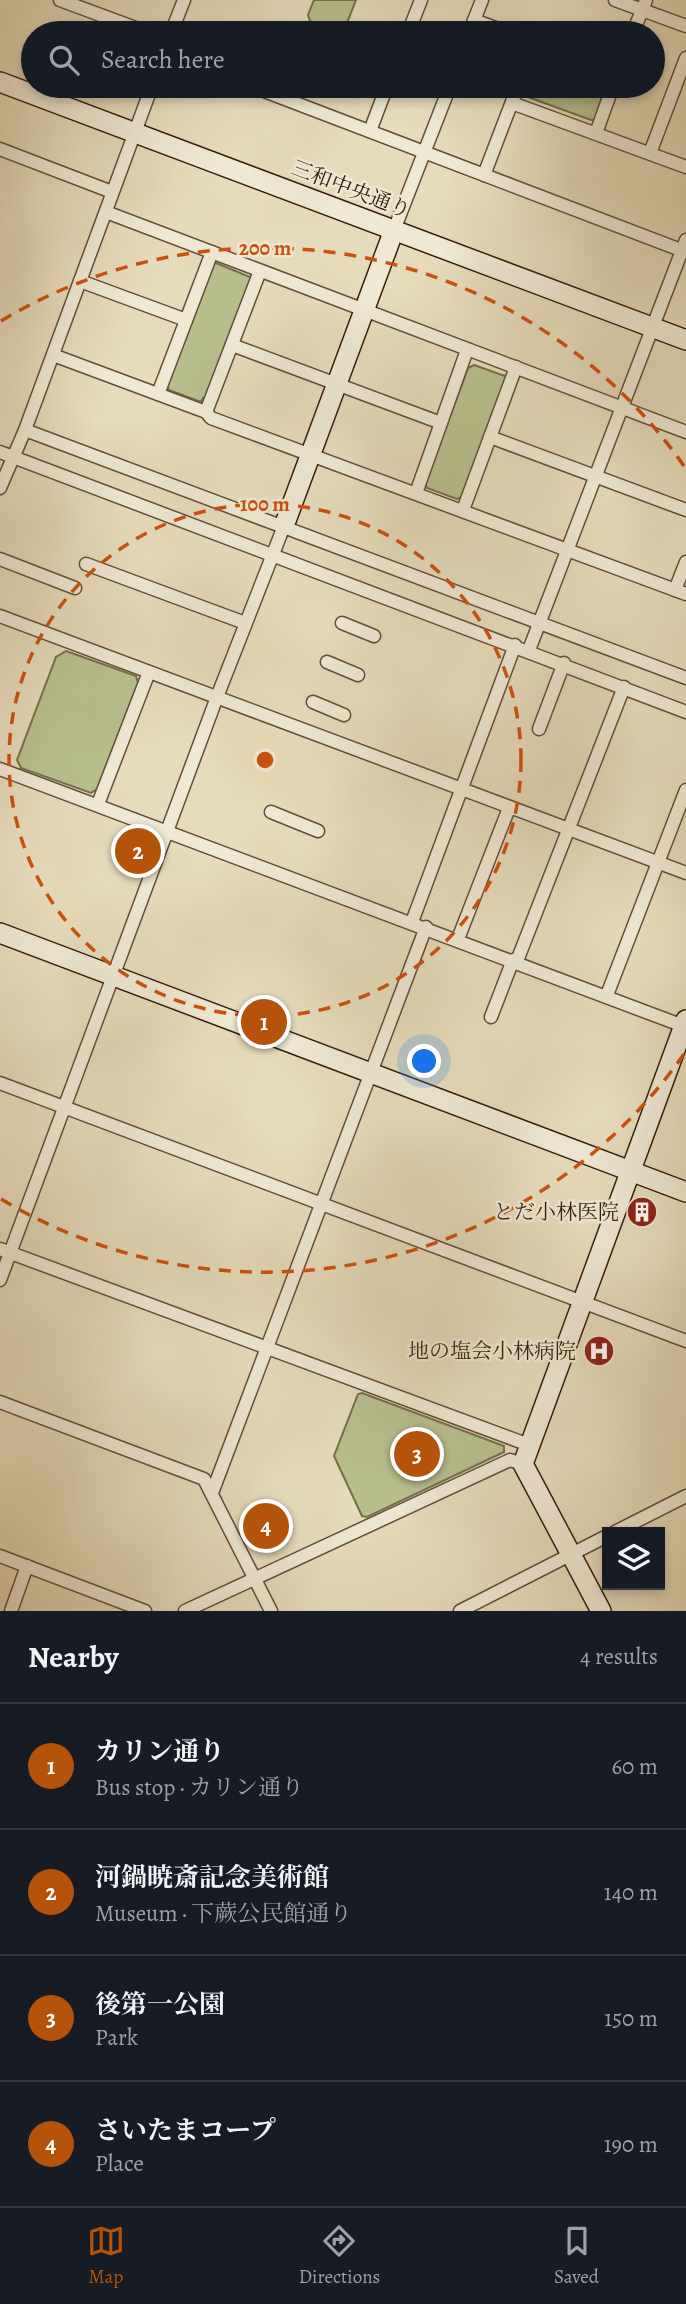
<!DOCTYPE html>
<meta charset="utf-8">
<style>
body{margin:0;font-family:Alegreya,"Noto Serif JP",serif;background:#242831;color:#f1f3f6}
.controls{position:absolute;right:21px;bottom:21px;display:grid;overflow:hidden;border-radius:0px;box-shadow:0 4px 10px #0003}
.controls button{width:63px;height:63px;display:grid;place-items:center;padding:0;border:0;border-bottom:2px solid #363941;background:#171b24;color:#f1f3f6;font:35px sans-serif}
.you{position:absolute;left:425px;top:1062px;width:24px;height:24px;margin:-18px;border:5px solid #fff;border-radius:50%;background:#1a73e8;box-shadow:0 0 0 10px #1a73e833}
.badge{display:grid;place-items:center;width:46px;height:46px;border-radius:50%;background:#b45309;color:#fff;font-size:23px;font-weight:700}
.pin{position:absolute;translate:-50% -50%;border:4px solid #fff;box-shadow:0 2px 7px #0006}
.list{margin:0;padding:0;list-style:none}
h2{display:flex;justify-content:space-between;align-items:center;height:91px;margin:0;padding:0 28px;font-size:30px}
h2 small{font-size:23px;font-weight:400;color:#9ea1a6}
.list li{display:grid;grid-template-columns:46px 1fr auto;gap:21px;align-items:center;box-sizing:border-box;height:126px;padding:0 28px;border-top:2px solid #363941}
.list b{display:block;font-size:26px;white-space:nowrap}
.list p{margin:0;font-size:23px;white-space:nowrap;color:#9ea1a6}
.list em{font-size:23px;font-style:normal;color:#9ea1a6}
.icon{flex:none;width:38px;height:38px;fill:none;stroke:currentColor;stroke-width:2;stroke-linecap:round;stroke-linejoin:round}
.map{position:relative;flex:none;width:686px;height:1611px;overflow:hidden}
.search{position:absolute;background:#171b24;box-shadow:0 4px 10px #0003;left:21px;right:21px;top:21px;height:77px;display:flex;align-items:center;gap:18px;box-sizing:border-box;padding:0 24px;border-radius:38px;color:#9ea1a6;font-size:26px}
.sheet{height:595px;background:#171b24}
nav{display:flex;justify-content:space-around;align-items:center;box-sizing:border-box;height:98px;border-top:2px solid #363941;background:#171b24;font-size:19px;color:#9ea1a6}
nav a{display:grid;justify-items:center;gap:4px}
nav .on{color:#b45309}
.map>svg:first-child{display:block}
.green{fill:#b8bf8d;stroke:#786e4c;stroke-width:2}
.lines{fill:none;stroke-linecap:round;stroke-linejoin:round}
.street-casing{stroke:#634d37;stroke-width:15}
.secondary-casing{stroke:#371e0b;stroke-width:22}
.street{stroke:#efe8d2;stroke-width:12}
.secondary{stroke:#efe8d2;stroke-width:19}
.ring{fill:none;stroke:#cd500c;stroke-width:3.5;stroke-dasharray:12 9}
.labels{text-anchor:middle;stroke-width:5;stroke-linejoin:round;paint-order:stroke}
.street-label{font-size:21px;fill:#371e0b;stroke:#efe8d2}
.poi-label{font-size:21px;fill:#371e0b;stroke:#efe8d2;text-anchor:end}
.centre{fill:#cd500c;stroke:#efe8d2;stroke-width:3.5}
.ring-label{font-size:21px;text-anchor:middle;font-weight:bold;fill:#cd500c;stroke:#efe8d2;stroke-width:5;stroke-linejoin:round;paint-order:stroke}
</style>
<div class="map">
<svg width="686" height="1611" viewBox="0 0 686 1611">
<rect width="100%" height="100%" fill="#e6dbba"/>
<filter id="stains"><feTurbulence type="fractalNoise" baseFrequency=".00286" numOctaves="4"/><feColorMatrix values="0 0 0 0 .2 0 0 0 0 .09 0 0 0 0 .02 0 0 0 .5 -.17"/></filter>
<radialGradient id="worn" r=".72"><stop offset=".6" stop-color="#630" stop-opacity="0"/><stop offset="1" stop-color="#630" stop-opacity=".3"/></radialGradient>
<g class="green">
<path d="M 314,0 L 356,0 L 345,28 L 338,32 L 310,21 L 308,15 Z"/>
<path d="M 524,86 L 609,86 L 596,119 L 591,120 L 525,96 Z"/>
<path d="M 216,263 L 250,277 L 251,282 L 206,399 L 203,398 L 201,402 L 169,390 L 167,385 L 211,266 Z"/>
<path d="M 474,365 L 505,376 L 506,382 L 462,497 L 457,499 L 427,488 L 425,483 L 468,368 Z"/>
<path d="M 66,651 L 136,676 L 138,683 L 97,789 L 91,793 L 21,768 L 17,760 L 56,657 Z"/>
<path d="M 362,1393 L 504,1446 L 504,1452 L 367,1517 L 362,1516 L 334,1456 L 358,1394 Z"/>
</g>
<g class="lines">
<g class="street-casing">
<g id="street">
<path d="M 60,0 L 149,33"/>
<path d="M 615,0 L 686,26"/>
<path d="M 474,20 L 509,33"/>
<path d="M 171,33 L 184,0"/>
<path d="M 408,33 L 421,0"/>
<path d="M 469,33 L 482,0"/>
<path d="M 633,33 L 646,0"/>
<path d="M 251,86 L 686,252"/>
<path d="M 512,103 L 686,167"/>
<path d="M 370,131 L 387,86"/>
<path d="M 596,133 L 613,86"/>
<path d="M 0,149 L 112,192"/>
<path d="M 650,153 L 686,58"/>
<path d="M 484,175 L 518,86"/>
<path d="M 106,212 L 686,432"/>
<path d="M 394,230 L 450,86"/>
<path d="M 80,281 L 186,320"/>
<path d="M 232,345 L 441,423"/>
<path d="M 53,355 L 206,412 L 211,418 L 686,594"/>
<path d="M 158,394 L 212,252"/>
<path d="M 206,412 L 260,271"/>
<path d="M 25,430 L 686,678"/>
<path d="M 490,437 L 686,510"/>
<path d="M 0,452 L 686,712"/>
<path d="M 0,488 L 25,430 L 152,86"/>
<path d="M 416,493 L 467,350"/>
<path d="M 463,510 L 516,367"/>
<path d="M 0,559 L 75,588"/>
<path d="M 86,564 L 245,623"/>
<path d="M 675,590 L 686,562"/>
<path d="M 0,616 L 686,873"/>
<path d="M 342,623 L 374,636"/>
<path d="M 529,650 L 686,240"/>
<path d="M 327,662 L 358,675"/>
<path d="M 313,702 L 344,715"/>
<path d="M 539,729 L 564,663"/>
<path d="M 0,769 L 686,1027"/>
<path d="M 98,804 L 149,672"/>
<path d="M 271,812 L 318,831"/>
<path d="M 412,922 L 515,645"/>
<path d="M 458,939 L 509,808"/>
<path d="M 517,961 L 624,687"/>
<path d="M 607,995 L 686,790"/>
<path d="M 491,1017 L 513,960"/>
<path d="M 0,1083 L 686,1341"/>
<path d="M 0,1249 L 529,1445"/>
<path d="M 0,1280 L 217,697 L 284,526"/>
<path d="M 0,1402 L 204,1479 L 271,1611"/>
<path d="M 212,1493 L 426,927"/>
<path d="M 615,1532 L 686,1496"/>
<path d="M 0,1556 L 145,1611"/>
<path d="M 11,1611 L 27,1566"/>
<path d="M 185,1611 L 510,1460 L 523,1464"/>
<path d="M 460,1611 L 607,1536"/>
</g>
</g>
<g class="secondary-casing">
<g id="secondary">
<path d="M 0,82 L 686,340"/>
<path d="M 284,526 L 394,230"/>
<path d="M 0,933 L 686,1192"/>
<path d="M 601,1611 L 523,1464 L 686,1020"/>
</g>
</g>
<use href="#street" class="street"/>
<use href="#secondary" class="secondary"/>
</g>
<g class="ring">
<circle cx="265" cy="760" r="256"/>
<path d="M684 1054A512 512 0 0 1 1 1199M1 321A512 512 0 0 1 684 466"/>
</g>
<defs>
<g id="building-disc" transform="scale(1.575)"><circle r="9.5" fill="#8f2418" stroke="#efe8d2"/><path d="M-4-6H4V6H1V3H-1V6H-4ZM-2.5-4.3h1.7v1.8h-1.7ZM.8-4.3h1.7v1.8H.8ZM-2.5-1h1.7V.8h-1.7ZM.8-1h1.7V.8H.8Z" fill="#fff"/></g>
<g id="hospital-disc" transform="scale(1.575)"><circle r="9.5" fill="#8f2418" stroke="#efe8d2"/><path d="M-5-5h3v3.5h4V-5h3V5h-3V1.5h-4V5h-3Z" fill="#fff"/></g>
</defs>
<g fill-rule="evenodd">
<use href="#building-disc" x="642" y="1212"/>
<use href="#hospital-disc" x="599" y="1351"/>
</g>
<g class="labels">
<g class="street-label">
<text transform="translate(351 189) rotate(21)" y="7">三和中央通り</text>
</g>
<g class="poi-label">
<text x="619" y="1219">とだ小林医院</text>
<text x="576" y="1358">地の塩会小林病院</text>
</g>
</g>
<circle cx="265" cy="760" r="10" class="centre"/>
<g class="ring-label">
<text x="265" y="255">200 m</text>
<text x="265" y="511">100 m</text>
</g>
<rect width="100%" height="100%" filter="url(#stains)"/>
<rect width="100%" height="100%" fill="url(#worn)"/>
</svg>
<div class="controls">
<button><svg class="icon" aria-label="layers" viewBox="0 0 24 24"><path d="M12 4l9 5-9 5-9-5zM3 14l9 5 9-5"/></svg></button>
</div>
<div class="you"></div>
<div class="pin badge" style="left:264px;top:1022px">1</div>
<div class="pin badge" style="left:138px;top:851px">2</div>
<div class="pin badge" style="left:417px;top:1454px">3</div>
<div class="pin badge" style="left:266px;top:1526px">4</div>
<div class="search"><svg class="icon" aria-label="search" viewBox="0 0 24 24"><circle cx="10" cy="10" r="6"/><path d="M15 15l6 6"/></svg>Search here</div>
</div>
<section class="sheet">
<h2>Nearby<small>4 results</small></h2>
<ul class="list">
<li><span class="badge">1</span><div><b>カリン通り</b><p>Bus stop · カリン通り</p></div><em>60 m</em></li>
<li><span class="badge">2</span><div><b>河鍋暁斎記念美術館</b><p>Museum · 下蕨公民館通り</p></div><em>140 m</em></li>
<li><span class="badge">3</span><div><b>後第一公園</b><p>Park</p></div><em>150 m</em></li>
<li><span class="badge">4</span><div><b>さいたまコープ</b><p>Place</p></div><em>190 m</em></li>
</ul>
</section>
<nav>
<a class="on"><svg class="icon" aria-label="map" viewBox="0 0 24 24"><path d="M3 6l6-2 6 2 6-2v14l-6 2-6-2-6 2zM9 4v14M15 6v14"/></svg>Map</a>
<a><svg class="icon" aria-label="directions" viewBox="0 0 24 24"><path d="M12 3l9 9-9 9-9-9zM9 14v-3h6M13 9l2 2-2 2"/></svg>Directions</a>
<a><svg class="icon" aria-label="saved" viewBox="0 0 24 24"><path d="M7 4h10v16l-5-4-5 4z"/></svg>Saved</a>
</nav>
